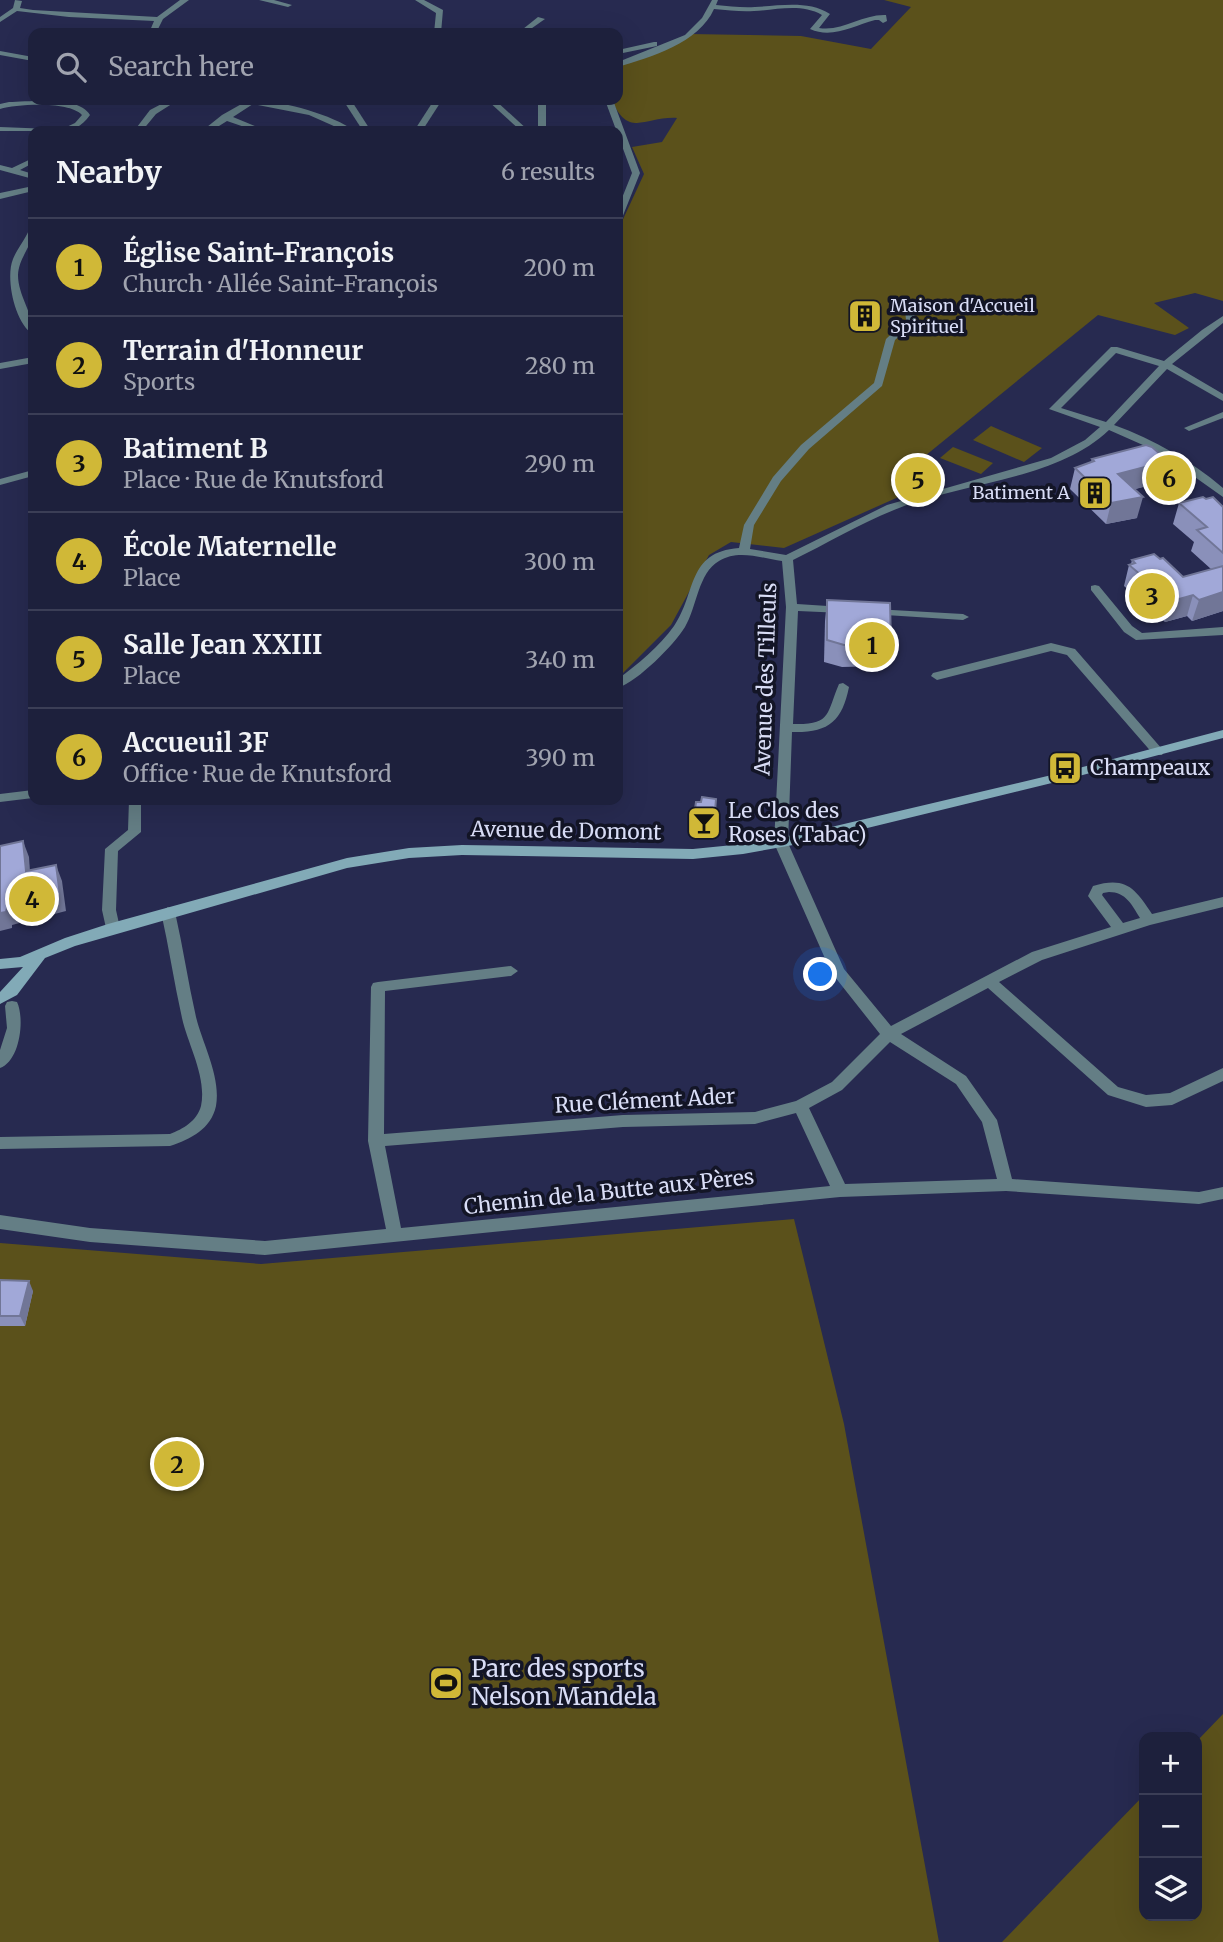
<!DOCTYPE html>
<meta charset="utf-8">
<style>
body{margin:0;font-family:Merriweather,serif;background:#252843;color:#f1f3f6}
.controls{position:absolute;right:21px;bottom:21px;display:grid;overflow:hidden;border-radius:14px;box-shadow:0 7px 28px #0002}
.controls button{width:63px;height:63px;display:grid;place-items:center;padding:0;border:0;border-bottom:2px solid #3b3e56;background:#1d203c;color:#f1f3f6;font:35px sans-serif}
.you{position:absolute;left:821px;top:975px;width:24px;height:24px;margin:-18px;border:5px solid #fff;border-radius:50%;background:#1a73e8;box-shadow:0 0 0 10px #1a73e833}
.badge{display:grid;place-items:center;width:46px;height:46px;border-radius:50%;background:#d0b837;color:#111;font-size:23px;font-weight:700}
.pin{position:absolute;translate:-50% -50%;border:4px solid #fff;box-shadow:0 2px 7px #0006}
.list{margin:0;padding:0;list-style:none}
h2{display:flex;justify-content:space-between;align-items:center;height:91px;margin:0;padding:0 28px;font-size:30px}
h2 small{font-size:23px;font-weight:400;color:#a0a3af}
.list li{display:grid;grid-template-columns:46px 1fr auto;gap:21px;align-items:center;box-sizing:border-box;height:98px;padding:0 28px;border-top:2px solid #3b3e56}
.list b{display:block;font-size:26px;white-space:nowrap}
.list p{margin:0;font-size:23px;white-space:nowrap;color:#a0a3af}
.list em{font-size:23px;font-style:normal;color:#a0a3af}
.icon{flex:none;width:38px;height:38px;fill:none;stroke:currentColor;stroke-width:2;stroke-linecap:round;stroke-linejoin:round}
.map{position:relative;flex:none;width:1223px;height:1942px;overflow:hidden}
.search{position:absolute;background:#1d203c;box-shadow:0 7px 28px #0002;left:28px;top:28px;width:595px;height:77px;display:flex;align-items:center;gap:18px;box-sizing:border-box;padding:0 24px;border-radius:14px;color:#a0a3af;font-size:26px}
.panel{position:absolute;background:#1d203c;box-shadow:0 7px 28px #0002;left:28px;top:126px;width:595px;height:679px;border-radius:14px}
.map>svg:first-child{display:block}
.green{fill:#5b511b}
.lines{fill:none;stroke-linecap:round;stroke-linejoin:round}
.minor{fill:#647e85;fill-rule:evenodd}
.secondary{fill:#82aab7;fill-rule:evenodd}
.wall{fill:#8a90ba}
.shaded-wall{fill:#717697}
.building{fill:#a1a8d8;stroke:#717697;stroke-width:2}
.labels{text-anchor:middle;stroke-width:7;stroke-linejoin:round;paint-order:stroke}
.far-poi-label{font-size:18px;fill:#d9ddf6;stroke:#131526;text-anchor:start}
.street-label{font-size:21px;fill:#d9ddf6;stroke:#131526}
.poi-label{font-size:21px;fill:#d9ddf6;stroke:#131526;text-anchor:start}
.near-poi-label{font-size:24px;fill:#d9ddf6;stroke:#131526;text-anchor:start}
</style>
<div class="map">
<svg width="1223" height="1942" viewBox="0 0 1223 1942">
<rect width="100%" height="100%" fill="#272a50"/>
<g class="green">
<path d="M 884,0 L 1223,0 L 1223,301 L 1195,293 L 1154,303 L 1189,328 L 1175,335 L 1098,315 L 893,482 L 903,495 L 784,548 L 731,542 L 709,555 L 671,625 L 618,678 L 618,230 L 644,174 L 632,147 L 662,142 L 677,118 C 646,116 628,139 612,100 L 618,100 L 618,66 L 690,34 L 801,36 L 871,49 L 911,7 Z"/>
<path d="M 991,426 L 1042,448 L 1024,462 L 973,440 Z"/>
<path d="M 953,447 L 993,463 L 981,474 L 940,458 Z"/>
<path d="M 794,1219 L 844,1424 L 939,1942 L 0,1942 L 0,1243 L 261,1264 Z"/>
<path d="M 1223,1714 L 1223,1942 L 1002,1942 L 1144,1795 L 1144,1916 L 1197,1916 L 1197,1741 Z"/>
</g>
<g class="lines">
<g class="minor">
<path d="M 15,0 L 22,1 L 20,8 L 33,10 L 157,17 L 180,0 L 189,0 L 163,19 L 156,33 L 149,33 L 154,21 L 69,17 L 17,11 L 0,22 L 0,17 L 13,8 Z"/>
<path d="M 259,0 L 274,0 L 292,5 L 288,7 Z"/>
<path d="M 415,0 L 424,0 L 443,10 L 441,33 L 434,33 L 436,13 Z"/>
<path d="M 712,0 L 718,0 L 716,5 C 729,6 742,8 755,7 C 780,6 808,0 830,14 L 819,28 C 842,32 862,14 886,15 L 887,21 L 883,23 L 879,20 L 875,20 C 853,26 832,39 810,29 L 822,15 C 801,3 777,10 754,11 C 741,12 728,10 714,9 C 699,43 651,57 618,67 L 618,62 L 685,35 L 702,18 Z"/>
<path d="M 538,17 L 545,19 L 525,33 L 518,33 Z"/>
<path d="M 654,42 L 657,42 L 657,46 L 618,54 L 618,50 Z"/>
<path d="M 0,51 L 33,57 L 33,61 L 0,55 Z"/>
<path d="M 169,100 L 178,100 L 156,114 L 142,131 L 134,131 L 150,110 Z"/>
<path d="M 242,100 C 275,99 328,112 355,131 L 345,131 L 309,115 L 253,104 L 233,117 L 267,131 L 256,131 L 227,121 L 211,131 L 202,131 L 222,115 L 245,102 Z"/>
<path d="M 343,100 L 351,100 L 371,131 L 363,131 Z"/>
<path d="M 434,100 L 442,100 L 422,131 L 414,131 Z"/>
<path d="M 487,100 L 495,100 L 529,131 L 521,131 Z"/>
<rect x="538" y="100" width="8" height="31"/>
<path d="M 605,100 L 613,100 L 640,173 L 622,218 L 618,221 L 618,208 L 632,173 Z"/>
<path d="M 9,102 C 30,102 78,95 90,115 C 81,127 74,131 58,131 L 75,123 L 82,115 C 69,101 18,104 0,109 L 0,104 Z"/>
<path d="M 0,127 L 51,129 L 55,131 L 0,131 Z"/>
<path d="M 33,158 L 33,163 L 20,170 L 33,174 L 33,179 L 0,170 L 0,165 L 12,168 Z"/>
<path d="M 33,186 L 33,191 L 0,199 L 0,193 Z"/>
<path d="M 33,227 C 34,245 19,256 18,275 C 18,296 34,314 33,334 C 15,324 5,278 13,259 C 17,249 25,240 29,230 Z"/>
<path d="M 897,299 L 903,299 L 914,309 L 916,321 L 895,340 L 882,386 L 809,449 L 781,481 L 754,525 L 750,549 L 786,555 L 887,505 L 1051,458 L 1085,440 L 1100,427 L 1049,409 L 1111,347 L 1117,347 L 1164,361 L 1202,330 L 1223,316 L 1223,323 L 1172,364 L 1223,394 L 1223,401 L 1167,369 L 1114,425 C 1155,440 1190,460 1223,488 L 1223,497 L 1161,453 L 1109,430 C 1056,481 960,482 894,510 C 859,524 826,544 793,560 L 797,604 L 843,607 L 849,610 L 843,613 L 798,611 L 793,724 C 832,725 826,714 839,684 L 843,683 L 849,687 C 842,722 828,733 792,732 L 788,843 L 844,969 L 891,1026 L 1032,952 L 1111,927 L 1088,896 L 1093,886 C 1127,876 1135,889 1152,914 L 1223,897 L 1223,907 L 1150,925 L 1042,960 L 999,982 L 1118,1087 L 1146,1095 L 1170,1093 L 1223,1068 L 1223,1081 L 1172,1105 L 1146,1107 L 1108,1095 L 988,988 L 901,1034 L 966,1076 L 997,1120 L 1012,1179 L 1199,1192 L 1223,1187 L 1223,1199 L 1199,1204 L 1006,1191 L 840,1197 L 265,1255 L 90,1242 L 0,1229 L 0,1215 L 90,1228 L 265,1241 L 386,1229 L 368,1141 L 371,987 L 373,983 L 378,982 L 511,966 L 518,971 L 511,976 L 385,991 L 384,1134 L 623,1115 L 755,1112 L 796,1101 L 832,1082 L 880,1034 L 831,972 L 774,843 L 786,607 L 782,561 C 761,558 738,549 719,561 C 698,573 697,607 685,627 C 674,645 638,681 618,688 L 618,679 C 638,664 659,647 674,626 C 697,593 686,552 739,548 L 744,525 L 773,477 L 801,445 L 874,383 L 886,339 L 906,320 L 905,310 L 897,303 ZM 1116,353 L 1159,366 L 1106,422 L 1061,408 ZM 1109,892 C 1126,892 1132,905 1140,918 L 1123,923 L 1102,895 L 1103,893 ZM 890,1042 L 956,1084 L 982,1122 L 997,1179 L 845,1184 L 809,1108 L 842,1090 ZM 796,1113 L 830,1186 L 401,1228 L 385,1146 L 623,1127 L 755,1124 Z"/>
<path d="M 33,357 L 33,363 L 0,369 L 0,363 Z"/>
<path d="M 1223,412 L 1223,418 L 1189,431 L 1184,428 Z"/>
<path d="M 33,470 L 33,476 L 0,485 L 0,479 Z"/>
<path d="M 1095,585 L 1099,586 L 1132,626 L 1142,633 L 1223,627 L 1223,635 L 1136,640 L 1124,632 L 1091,590 L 1091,586 Z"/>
<path d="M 874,609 L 963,614 L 969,617 L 963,620 L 870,614 L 868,612 Z"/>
<path d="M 1051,643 L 1075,649 L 1162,749 L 1164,752 L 1162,755 L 1154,755 L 1067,655 L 1051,651 L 937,680 L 931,676 L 933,673 Z"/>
<path d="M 33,790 L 33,798 L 0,802 L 0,794 Z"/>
<path d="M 129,800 L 141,800 L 141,832 L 118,851 L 116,910 L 120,928 L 113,933 L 106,928 L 102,910 L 105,849 L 128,830 Z"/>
<path d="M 168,907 L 175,912 C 183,947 188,982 196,1017 C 203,1045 221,1077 216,1106 C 211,1129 191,1139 170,1146 L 0,1149 L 0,1137 L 170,1134 C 183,1129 197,1121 201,1106 C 207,1077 188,1045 182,1018 C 174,983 169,947 161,912 Z"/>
<path d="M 12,1001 L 17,1002 C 25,1019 20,1061 0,1068 L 0,1050 L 7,1028 L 5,1006 L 7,1002 Z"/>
</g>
<path class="secondary" d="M 1223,730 L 1223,738 L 1060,781 L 810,842 L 743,854 L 693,859 L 462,855 L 409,858 L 347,868 L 75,946 L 45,958 L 17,995 L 0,1004 L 0,992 L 23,967 L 0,969 L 0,959 L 20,957 L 65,938 L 108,924 L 347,858 L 409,848 L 462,845 L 693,849 L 743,844 L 810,832 L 1060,773 Z"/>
</g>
<g class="wall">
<path d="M 855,302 L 874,304 L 872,328 L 852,327 Z"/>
<path d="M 1092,459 L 1168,461 L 1162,482 L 1135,489 L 1137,518 L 1106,524 L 1070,489 L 1075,468 L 1091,462 Z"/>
<path d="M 907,472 L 933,475 L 919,488 L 905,483 Z"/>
<path d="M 1206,499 L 1223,507 L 1223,611 L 1192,621 L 1187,616 L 1165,622 L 1124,586 L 1129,565 L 1131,564 L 1132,560 L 1160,559 L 1183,577 L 1211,569 L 1191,551 L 1194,542 L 1173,524 L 1179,503 Z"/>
<path d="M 827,600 L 891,641 L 888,663 L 881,666 L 842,667 L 824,662 L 825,621 Z"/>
<path d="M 716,799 L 713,835 L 693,834 L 693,823 L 701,802 Z"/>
<path d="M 0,1280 L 33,1291 L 25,1326 L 0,1326 Z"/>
</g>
<g class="shaded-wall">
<path d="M 1168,461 L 1162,482 L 1113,495 L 1118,474 Z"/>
<path d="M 935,464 L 933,475 L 919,488 L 921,477 Z"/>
<path d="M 1143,497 L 1137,518 L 1106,524 L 1111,503 Z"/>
<path d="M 1223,592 L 1223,611 L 1192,621 L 1199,600 Z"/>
<path d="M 1193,595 L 1187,616 L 1165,622 L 1172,601 Z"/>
<path d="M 891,641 L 888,663 L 881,666 L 884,645 Z"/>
<path d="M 23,841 L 29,857 L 31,887 L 26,871 Z"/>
<path d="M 56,865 L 62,881 L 66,911 L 12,925 L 12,928 L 0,931 L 0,913 Z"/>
<path d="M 29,1281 L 33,1291 L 25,1326 L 20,1316 Z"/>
</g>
<g class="building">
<path d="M 855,302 L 874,304 L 873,318 L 853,317 Z"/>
<path d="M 1146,445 L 1152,447 L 1168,461 L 1118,474 L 1143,497 L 1111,503 L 1075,468 L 1094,461 L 1092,459 Z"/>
<path d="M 920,459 L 935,464 L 921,477 L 907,472 Z"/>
<path d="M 1203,497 L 1206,499 L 1213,497 L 1223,507 L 1223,553 L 1197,530 L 1207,527 L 1179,503 Z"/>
<path d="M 1154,554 L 1160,559 L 1163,558 L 1183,577 L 1223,566 L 1223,592 L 1199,600 L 1193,595 L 1172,601 L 1129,565 L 1135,563 L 1132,560 Z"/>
<path d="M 827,600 L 890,603 L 891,641 L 884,645 L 844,645 L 827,640 Z"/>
<path d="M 702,797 L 716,799 L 714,824 L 693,823 L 696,802 L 701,802 Z"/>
<path d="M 23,841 L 26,871 L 56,865 L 60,895 L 7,908 L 6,912 L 0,913 L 0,846 Z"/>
<path d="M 0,1280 L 29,1281 L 20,1316 L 0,1316 Z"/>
</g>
<defs>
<g id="building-square" transform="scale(1.75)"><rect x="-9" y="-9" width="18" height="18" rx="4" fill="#d0b837" stroke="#131526"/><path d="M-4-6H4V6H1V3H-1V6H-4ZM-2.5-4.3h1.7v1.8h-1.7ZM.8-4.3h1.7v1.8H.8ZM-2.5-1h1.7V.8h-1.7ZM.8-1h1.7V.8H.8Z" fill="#111"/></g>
<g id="bus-square" transform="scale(1.75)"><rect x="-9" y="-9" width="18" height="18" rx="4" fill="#d0b837" stroke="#131526"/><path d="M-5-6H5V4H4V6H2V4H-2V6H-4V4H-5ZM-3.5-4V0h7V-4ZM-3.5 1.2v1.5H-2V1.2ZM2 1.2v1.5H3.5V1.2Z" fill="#111"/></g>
<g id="bar-square" transform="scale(1.75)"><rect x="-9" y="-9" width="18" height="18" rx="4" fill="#d0b837" stroke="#131526"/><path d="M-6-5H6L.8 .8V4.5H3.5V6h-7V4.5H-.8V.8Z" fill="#111"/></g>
<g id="stadium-square" transform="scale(1.75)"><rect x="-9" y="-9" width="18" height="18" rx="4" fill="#d0b837" stroke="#131526"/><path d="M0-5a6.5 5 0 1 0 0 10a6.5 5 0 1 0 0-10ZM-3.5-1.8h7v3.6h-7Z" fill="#111"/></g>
</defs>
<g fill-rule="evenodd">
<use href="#building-square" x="865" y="316"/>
<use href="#building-square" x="1095" y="493"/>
<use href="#bus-square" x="1065" y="768"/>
<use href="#bar-square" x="704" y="823"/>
<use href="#stadium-square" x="446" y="1683"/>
</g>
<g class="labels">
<g class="far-poi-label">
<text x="890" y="312">Maison d'Accueil<tspan x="890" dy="21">Spirituel</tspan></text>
<text x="1070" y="499" text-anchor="end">Batiment A</text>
</g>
<g class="street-label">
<text transform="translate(766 679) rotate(-88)" y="7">Avenue des Tilleuls</text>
<text transform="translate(566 831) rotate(1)" y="7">Avenue de Domont</text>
<text transform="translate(645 1101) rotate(-3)" y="7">Rue Clément Ader</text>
<text transform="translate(609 1192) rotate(-6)" y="7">Chemin de la Butte aux Pères</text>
</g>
<g class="poi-label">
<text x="1090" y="775">Champeaux</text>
<text x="728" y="818">Le Clos des<tspan x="728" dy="24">Roses (Tabac)</tspan></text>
</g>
<g class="near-poi-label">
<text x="471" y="1677">Parc des sports<tspan x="471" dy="28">Nelson Mandela</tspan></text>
</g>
</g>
</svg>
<div class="controls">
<button>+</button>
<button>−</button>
<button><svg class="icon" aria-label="layers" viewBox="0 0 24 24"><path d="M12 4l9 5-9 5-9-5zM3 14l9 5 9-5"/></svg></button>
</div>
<div class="you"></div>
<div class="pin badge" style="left:872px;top:645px">1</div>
<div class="pin badge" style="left:177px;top:1464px">2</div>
<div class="pin badge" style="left:1152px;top:596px">3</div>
<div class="pin badge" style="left:32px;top:899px">4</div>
<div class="pin badge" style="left:918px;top:480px">5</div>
<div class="pin badge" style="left:1169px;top:478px">6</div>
<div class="search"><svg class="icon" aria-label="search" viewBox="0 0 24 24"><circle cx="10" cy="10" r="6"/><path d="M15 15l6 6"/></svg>Search here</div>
<section class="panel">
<h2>Nearby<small>6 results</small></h2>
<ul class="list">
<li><span class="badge">1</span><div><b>Église Saint-François</b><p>Church · Allée Saint-François</p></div><em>200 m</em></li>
<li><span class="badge">2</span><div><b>Terrain d'Honneur</b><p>Sports</p></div><em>280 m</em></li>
<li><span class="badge">3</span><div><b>Batiment B</b><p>Place · Rue de Knutsford</p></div><em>290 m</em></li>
<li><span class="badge">4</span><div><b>École Maternelle</b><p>Place</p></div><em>300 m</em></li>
<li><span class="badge">5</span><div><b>Salle Jean XXIII</b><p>Place</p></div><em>340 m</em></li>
<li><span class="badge">6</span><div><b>Accueuil 3F</b><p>Office · Rue de Knutsford</p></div><em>390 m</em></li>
</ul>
</section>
</div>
